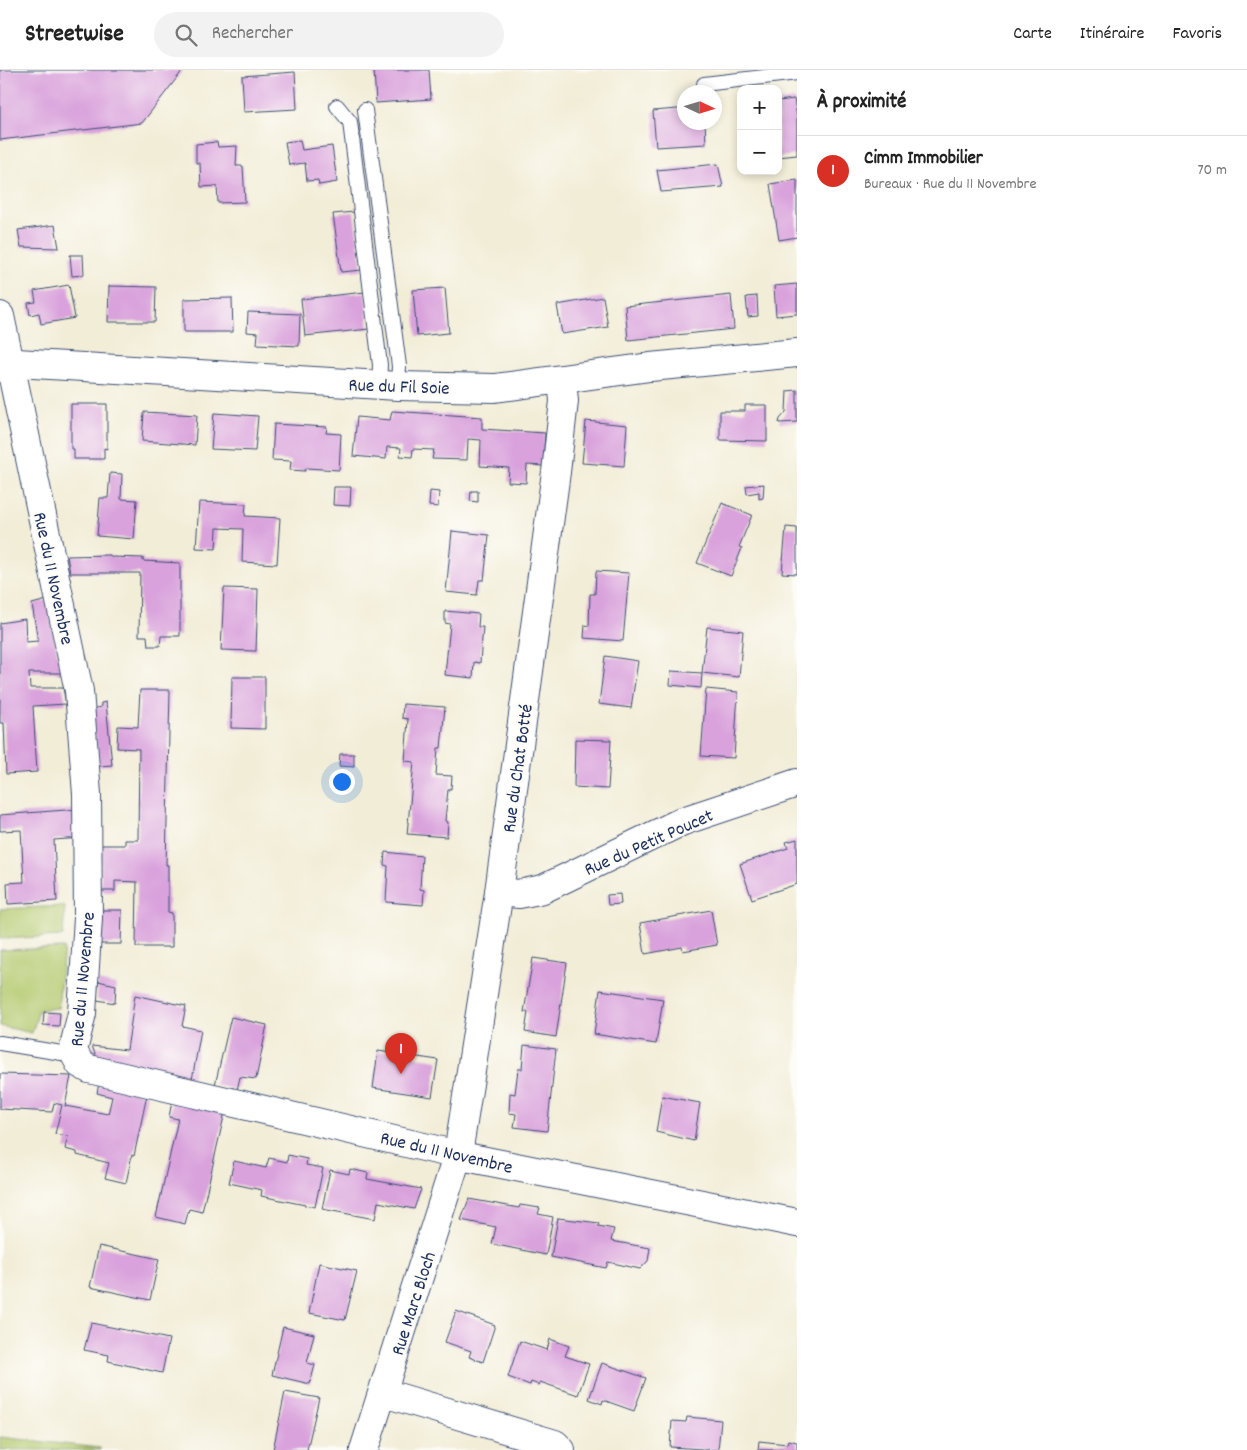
<!DOCTYPE html>
<html lang="fr">
<meta charset="utf-8">
<style>
body{margin:0;font-family:Dekko,sans-serif;background:#f2f2f2;color:#222}
.controls{position:absolute;right:15px;top:15px;display:grid;overflow:hidden;border-radius:10px;box-shadow:0 2px 8px #0003}
.controls button{width:45px;height:45px;display:grid;place-items:center;padding:0;border:0;border-bottom:1px solid #e0e0e0;background:#fff;color:#222;font:25px sans-serif}
.compass{position:absolute;left:677px;top:15px;width:45px;height:45px;border-radius:50%;background:#fff;box-shadow:0 2px 8px #0003;rotate:94deg}
.you{position:absolute;left:341px;top:711px;width:18px;height:18px;margin:-12px;border:4px solid #fff;border-radius:50%;background:#1a73e8;box-shadow:0 0 0 8px #1a73e833}
.badge{display:grid;place-items:center;width:32px;height:32px;border-radius:50%;background:#d93025;color:#fff;font-size:16px;font-weight:700}
.pin{position:absolute;translate:-50% -41px;filter:drop-shadow(0 1px 2px #0008)}
.pin::after{content:'';position:absolute;top:26px;width:18px;height:15px;background:inherit;clip-path:polygon(0 0,100% 0,50% 100%)}
.list{margin:0;padding:0;list-style:none}
h2{display:flex;justify-content:space-between;align-items:center;height:65px;margin:0;padding:0 20px;font-size:21px}
h2 small{font-size:16px;font-weight:400;color:#767676}
.list li{display:grid;grid-template-columns:32px 1fr auto;gap:15px;align-items:center;box-sizing:border-box;height:70px;padding:0 20px;border-top:1px solid #e0e0e0}
.list b{display:block;font-size:19px;white-space:nowrap}
.list p{margin:0;font-size:16px;white-space:nowrap;color:#767676}
.list em{font-size:16px;font-style:normal;color:#767676}
.icon{flex:none;width:28px;height:28px;fill:none;stroke:currentColor;stroke-width:2;stroke-linecap:round;stroke-linejoin:round}
.map{position:relative;flex:none;width:797px;height:1380px;overflow:hidden}
header{display:flex;align-items:center;gap:30px;box-sizing:border-box;height:70px;padding:0 25px;background:#fff;border-bottom:1px solid #e0e0e0}
header strong{font-size:24px}
nav{display:flex;gap:28px;margin-inline-start:auto;font-size:18px}
.search{width:350px;height:45px;background:#f2f2f2;display:flex;align-items:center;gap:12px;box-sizing:border-box;padding:0 18px;border-radius:28px;color:#767676;font-size:19px}
main{display:flex}
aside{flex:1;background:#fff}
.map>svg:first-child{display:block}
.green{fill:#b3c96d;stroke:#677c66}
.building{fill:#d9a2dc}
.lines{fill:none;stroke-linecap:round;stroke-linejoin:round}
.service-casing{stroke:#3b4c70;stroke-width:16}
.minor-casing{stroke:#3b4c70;stroke-width:30}
.service{stroke:#fff;stroke-width:14}
.minor{stroke:#fff;stroke-width:28}
.labels{text-anchor:middle;stroke-width:4.5;stroke-linejoin:round;paint-order:stroke}
.street-label{font-size:19px;fill:#1b2f5e;stroke:#fdfcf7}
</style>
<header>
<strong>Streetwise</strong>
<div class="search"><svg class="icon" aria-label="search" viewBox="0 0 24 24"><circle cx="10" cy="10" r="6"/><path d="M15 15l6 6"/></svg>Rechercher</div>
<nav><a>Carte</a><a>Itinéraire</a><a>Favoris</a></nav>
</header>
<main>
<div class="map">
<svg width="797" height="1380" viewBox="0 0 797 1380">
<rect width="100%" height="100%" fill="#fdfcf7"/>
<filter id="ink" filterUnits="userSpaceOnUse"><feTurbulence type="fractalNoise" baseFrequency=".02" numOctaves="2"/><feDisplacementMap in="SourceGraphic" scale="10" xChannelSelector="R" yChannelSelector="G"/><feConvolveMatrix kernelMatrix="1 2 1 2 8 2 1 2 1" color-interpolation-filters="sRGB"/></filter>
<filter id="wash" filterUnits="userSpaceOnUse"><feTurbulence type="fractalNoise" baseFrequency=".0096" numOctaves="4" result="noise"/><feDisplacementMap in="SourceGraphic" scale="20" xChannelSelector="R" yChannelSelector="G"/><feGaussianBlur stdDeviation="1.12" result="paint"/><feColorMatrix in="noise" values="0 0 0 0 0 0 0 0 0 0 0 0 0 0 0 0 0 1.4 0 .05"/><feComposite in="paint" operator="in"/></filter>
<g filter="url(#wash)">
<rect width="100%" height="100%" fill="#f2edd7"/>
<g class="green">
<path d="M 65,836 L 63,866 L 0,869 L 0,839 Z"/>
<path d="M 64,878 L 58,938 L 39,940 L 32,963 L 0,956 L 0,880 Z"/>
<path d="M 0,1367 L 100,1378 L 100,1380 L 0,1380 Z"/>
</g>
<g id="blocks">
<g class="building">
<path d="M 0,0 L 183,0 L 142,53 L 0,70 Z"/>
<path d="M 374,0 L 429,0 L 431,29 L 376,33 Z"/>
<path d="M 295,2 L 297,39 L 244,42 L 242,6 Z"/>
<path d="M 794,29 L 797,47 L 797,85 L 778,87 L 778,31 Z"/>
<path d="M 677,39 L 684,39 L 684,52 L 705,52 L 706,74 L 656,77 L 653,41 Z"/>
<path d="M 300,70 L 302,80 L 332,76 L 337,112 L 319,115 L 318,110 L 307,111 L 305,93 L 289,95 L 285,72 Z"/>
<path d="M 217,72 L 218,77 L 237,76 L 236,96 L 243,96 L 245,132 L 218,133 L 217,116 L 201,117 L 200,93 L 196,93 L 196,74 Z"/>
<path d="M 718,94 L 723,117 L 661,122 L 657,100 Z"/>
<path d="M 797,110 L 797,167 L 779,170 L 770,114 Z"/>
<path d="M 354,142 L 362,200 L 341,202 L 333,144 Z"/>
<path d="M 55,155 L 59,178 L 21,177 L 18,160 Z"/>
<path d="M 70,185 L 83,185 L 84,205 L 72,206 Z"/>
<path d="M 797,214 L 797,244 L 776,246 L 774,216 Z"/>
<path d="M 69,215 L 75,248 L 41,254 L 39,243 L 30,245 L 28,233 L 36,232 L 34,221 Z"/>
<path d="M 109,216 L 156,217 L 155,252 L 108,252 Z"/>
<path d="M 445,218 L 449,263 L 417,266 L 413,220 Z"/>
<path d="M 365,222 L 369,259 L 305,266 L 301,229 Z"/>
<path d="M 731,225 L 734,259 L 628,270 L 625,236 Z"/>
<path d="M 757,226 L 758,246 L 748,247 L 746,227 Z"/>
<path d="M 603,227 L 608,257 L 562,264 L 557,235 Z"/>
<path d="M 232,228 L 233,262 L 184,262 L 184,229 Z"/>
<path d="M 248,242 L 300,244 L 299,276 L 257,274 L 258,263 L 247,262 Z"/>
<path d="M 797,320 L 797,352 L 779,353 L 780,349 L 786,342 L 787,321 Z"/>
<path d="M 71,334 L 107,334 L 107,379 L 104,378 L 104,389 L 74,389 L 74,379 L 71,379 Z"/>
<path d="M 745,335 L 767,335 L 767,371 L 720,370 L 720,341 L 745,341 Z"/>
<path d="M 392,341 L 482,347 L 482,359 L 545,363 L 543,396 L 527,395 L 526,413 L 508,412 L 509,398 L 480,396 L 481,370 L 468,369 L 467,390 L 432,389 L 434,380 L 413,379 L 412,387 L 400,386 L 401,378 L 387,377 L 386,389 L 353,386 L 357,347 L 390,350 Z"/>
<path d="M 144,342 L 197,345 L 195,375 L 142,371 Z"/>
<path d="M 214,343 L 258,346 L 255,381 L 211,379 Z"/>
<path d="M 586,351 L 627,355 L 624,396 L 582,393 Z"/>
<path d="M 274,354 L 327,357 L 326,363 L 341,364 L 339,400 L 306,398 L 305,401 L 290,400 L 291,391 L 272,390 Z"/>
<path d="M 110,403 L 122,404 L 121,429 L 137,430 L 134,469 L 97,466 L 100,428 L 108,428 Z"/>
<path d="M 764,414 L 763,428 L 759,429 L 759,422 L 747,424 L 746,416 Z"/>
<path d="M 334,417 L 351,417 L 350,436 L 333,435 Z"/>
<path d="M 430,421 L 439,422 L 438,437 L 429,436 Z"/>
<path d="M 471,421 L 478,421 L 478,432 L 470,431 Z"/>
<path d="M 199,432 L 246,434 L 245,446 L 280,448 L 277,494 L 242,492 L 243,459 L 217,458 L 216,479 L 196,478 Z"/>
<path d="M 722,433 L 752,445 L 739,477 L 742,478 L 731,506 L 697,493 Z"/>
<path d="M 786,457 L 797,458 L 797,504 L 782,503 Z"/>
<path d="M 452,461 L 489,465 L 484,510 L 479,510 L 477,525 L 446,522 Z"/>
<path d="M 110,485 L 112,487 L 143,488 L 143,491 L 180,493 L 180,566 L 161,566 L 160,576 L 148,576 L 147,566 L 139,566 L 140,503 L 70,503 L 67,486 Z"/>
<path d="M 596,501 L 629,503 L 623,571 L 584,568 L 585,555 L 589,556 L 590,524 L 595,524 Z"/>
<path d="M 224,518 L 258,519 L 256,581 L 221,580 Z"/>
<path d="M 47,530 L 61,603 L 29,603 L 30,618 L 63,618 L 66,634 L 33,636 L 37,702 L 6,704 L 4,653 L 0,653 L 0,553 L 25,549 L 26,572 L 38,571 L 32,534 Z"/>
<path d="M 445,541 L 479,544 L 478,557 L 483,557 L 481,580 L 480,593 L 474,592 L 473,608 L 445,605 L 450,554 L 445,553 Z"/>
<path d="M 707,557 L 743,561 L 739,607 L 702,603 Z"/>
<path d="M 605,586 L 638,591 L 631,638 L 599,634 Z"/>
<path d="M 671,601 L 702,603 L 701,618 L 670,615 Z"/>
<path d="M 232,607 L 265,607 L 265,659 L 231,658 Z"/>
<path d="M 706,619 L 738,622 L 734,688 L 701,686 Z"/>
<path d="M 140,620 L 170,620 L 166,795 L 168,795 L 168,842 L 172,843 L 172,877 L 136,877 L 137,812 L 115,811 L 115,821 L 101,821 L 101,775 L 125,775 L 125,770 L 138,770 L 139,679 L 117,678 L 118,656 L 138,657 Z"/>
<path d="M 106,632 L 112,695 L 99,696 L 92,639 L 101,637 L 101,633 Z"/>
<path d="M 403,634 L 445,637 L 441,678 L 438,678 L 436,705 L 452,706 L 451,719 L 448,719 L 445,751 L 448,752 L 447,767 L 407,764 L 414,692 L 405,691 L 408,649 L 402,648 Z"/>
<path d="M 575,669 L 611,670 L 608,719 L 574,717 Z"/>
<path d="M 340,684 L 354,684 L 354,697 L 339,696 Z"/>
<path d="M 79,739 L 81,768 L 54,770 L 57,831 L 8,834 L 7,813 L 24,812 L 21,760 L 0,761 L 0,745 Z"/>
<path d="M 797,769 L 797,814 L 752,829 L 740,794 L 788,778 L 786,772 Z"/>
<path d="M 385,782 L 422,786 L 420,819 L 424,820 L 423,835 L 386,832 L 388,796 L 384,795 Z"/>
<path d="M 620,824 L 621,834 L 608,835 L 607,825 Z"/>
<path d="M 100,840 L 122,840 L 121,874 L 99,874 Z"/>
<path d="M 711,840 L 717,875 L 683,881 L 682,877 L 645,884 L 640,853 Z"/>
<path d="M 533,888 L 567,893 L 556,967 L 525,962 L 528,942 L 524,942 Z"/>
<path d="M 98,911 L 116,915 L 115,933 L 97,930 Z"/>
<path d="M 600,920 L 663,929 L 656,974 L 594,964 Z"/>
<path d="M 135,925 L 186,936 L 182,956 L 201,960 L 192,1010 L 152,1001 L 152,999 L 105,991 L 96,986 L 92,976 L 127,980 Z"/>
<path d="M 44,942 L 60,943 L 59,956 L 43,955 Z"/>
<path d="M 231,947 L 267,955 L 256,1009 L 240,1007 L 237,1020 L 215,1015 Z"/>
<path d="M 524,975 L 556,979 L 547,1061 L 514,1057 L 516,1044 L 509,1043 L 510,1023 L 515,1024 L 518,999 L 522,999 Z"/>
<path d="M 378,981 L 438,990 L 432,1027 L 373,1018 Z"/>
<path d="M 0,1004 L 71,1006 L 65,1036 L 108,1044 L 112,1027 L 97,1023 L 99,1013 L 147,1025 L 134,1086 L 132,1085 L 126,1113 L 105,1108 L 109,1093 L 77,1085 L 77,1082 L 65,1079 L 68,1066 L 55,1064 L 62,1035 L 54,1033 L 52,1042 L 0,1039 Z"/>
<path d="M 662,1026 L 700,1033 L 694,1071 L 656,1062 Z"/>
<path d="M 172,1031 L 225,1042 L 202,1142 L 189,1139 L 185,1154 L 156,1147 L 178,1049 L 169,1047 Z"/>
<path d="M 288,1085 L 307,1089 L 306,1095 L 323,1098 L 315,1137 L 261,1126 L 262,1120 L 229,1113 L 234,1091 L 266,1098 L 269,1088 L 287,1092 Z"/>
<path d="M 350,1099 L 368,1103 L 367,1109 L 421,1119 L 414,1139 L 378,1132 L 375,1149 L 322,1139 L 330,1100 L 349,1104 Z"/>
<path d="M 469,1129 L 519,1138 L 520,1135 L 540,1138 L 538,1144 L 553,1147 L 546,1185 L 492,1174 L 496,1157 L 461,1150 Z"/>
<path d="M 558,1148 L 599,1153 L 598,1156 L 614,1159 L 611,1171 L 650,1178 L 648,1191 L 640,1199 L 608,1192 L 606,1198 L 551,1187 Z"/>
<path d="M 99,1176 L 159,1189 L 150,1230 L 90,1217 Z"/>
<path d="M 319,1193 L 357,1201 L 345,1250 L 309,1243 Z"/>
<path d="M 456,1241 L 495,1255 L 483,1292 L 469,1287 L 471,1281 L 445,1272 Z"/>
<path d="M 91,1253 L 169,1269 L 162,1303 L 108,1291 L 109,1285 L 84,1280 Z"/>
<path d="M 283,1257 L 314,1264 L 307,1293 L 315,1295 L 310,1314 L 272,1305 Z"/>
<path d="M 550,1269 L 569,1276 L 565,1286 L 589,1294 L 578,1325 L 540,1312 L 539,1315 L 531,1312 L 530,1315 L 508,1307 L 520,1271 L 547,1280 Z"/>
<path d="M 602,1293 L 646,1308 L 634,1341 L 603,1330 L 602,1334 L 589,1329 Z"/>
<path d="M 285,1322 L 319,1328 L 307,1380 L 273,1380 Z"/>
<path d="M 687,1347 L 721,1350 L 718,1380 L 670,1377 L 672,1351 L 686,1352 Z"/>
<path d="M 788,1370 L 797,1372 L 797,1380 L 758,1380 L 759,1371 L 787,1374 Z"/>
</g>
</g>
</g>
<g filter="url(#ink)">
<use href="#blocks" fill-opacity="0" stroke="#3b4c70" stroke-width="1"/>
<g class="lines">
<g class="service-casing">
<g id="service">
<path d="M 704,14 L 797,3"/>
<path d="M 337,36 L 350,52 L 380,295 L 379,314"/>
<path d="M 365,40 L 399,296 L 398,316"/>
<path d="M 0,973 L 74,985"/>
</g>
</g>
<g class="minor-casing">
<g id="minor">
<path d="M 0,246 L 79,621 L 87,724 L 88,848 L 82,943 L 73,981 L 80,994 L 89,999 L 471,1088 L 797,1153"/>
<path d="M 0,292 L 398,316 L 495,318 L 650,297 L 797,283"/>
<path d="M 499,822 L 519,824 L 543,819 L 683,751 L 797,713"/>
<path d="M 384,1323 L 555,1374 L 561,1380"/>
<path d="M 364,1380 L 458,1084 L 499,822 L 556,402 L 564,331 L 562,310"/>
</g>
</g>
<use href="#service" class="service"/>
<use href="#minor" class="minor"/>
</g>
</g>
<g class="labels">
<g class="street-label">
<text transform="translate(399 315) rotate(2)" y="7">Rue du Fil Soie</text>
<text transform="translate(55 508) rotate(78)" y="7">Rue du 11 Novembre</text>
<text transform="translate(516 698) rotate(-82)" y="7">Rue du Chat Botté</text>
<text transform="translate(648 771) rotate(-24)" y="7">Rue du Petit Poucet</text>
<text transform="translate(81 909) rotate(-85)" y="7">Rue du 11 Novembre</text>
<text transform="translate(447 1081) rotate(13)" y="7">Rue du 11 Novembre</text>
<text transform="translate(412 1233) rotate(-72)" y="7">Rue Marc Bloch</text>
</g>
</g>
</svg>
<div class="controls">
<button>+</button>
<button>−</button>
</div>
<svg class="compass" viewBox="-18 -18 36 36"><path d="M0-13l5 13h-10z" fill="#e53935"/><path d="M0 13l5-13h-10z" fill="#767676"/></svg>
<div class="you"></div>
<div class="pin badge" style="left:401px;top:1004px">1</div>
</div>
<aside>
<h2>À proximité<small></small></h2>
<ul class="list">
<li><span class="badge">1</span><div><b>Cimm Immobilier</b><p>Bureaux · Rue du 11 Novembre</p></div><em>70 m</em></li>
</ul>
</aside>
</main>
